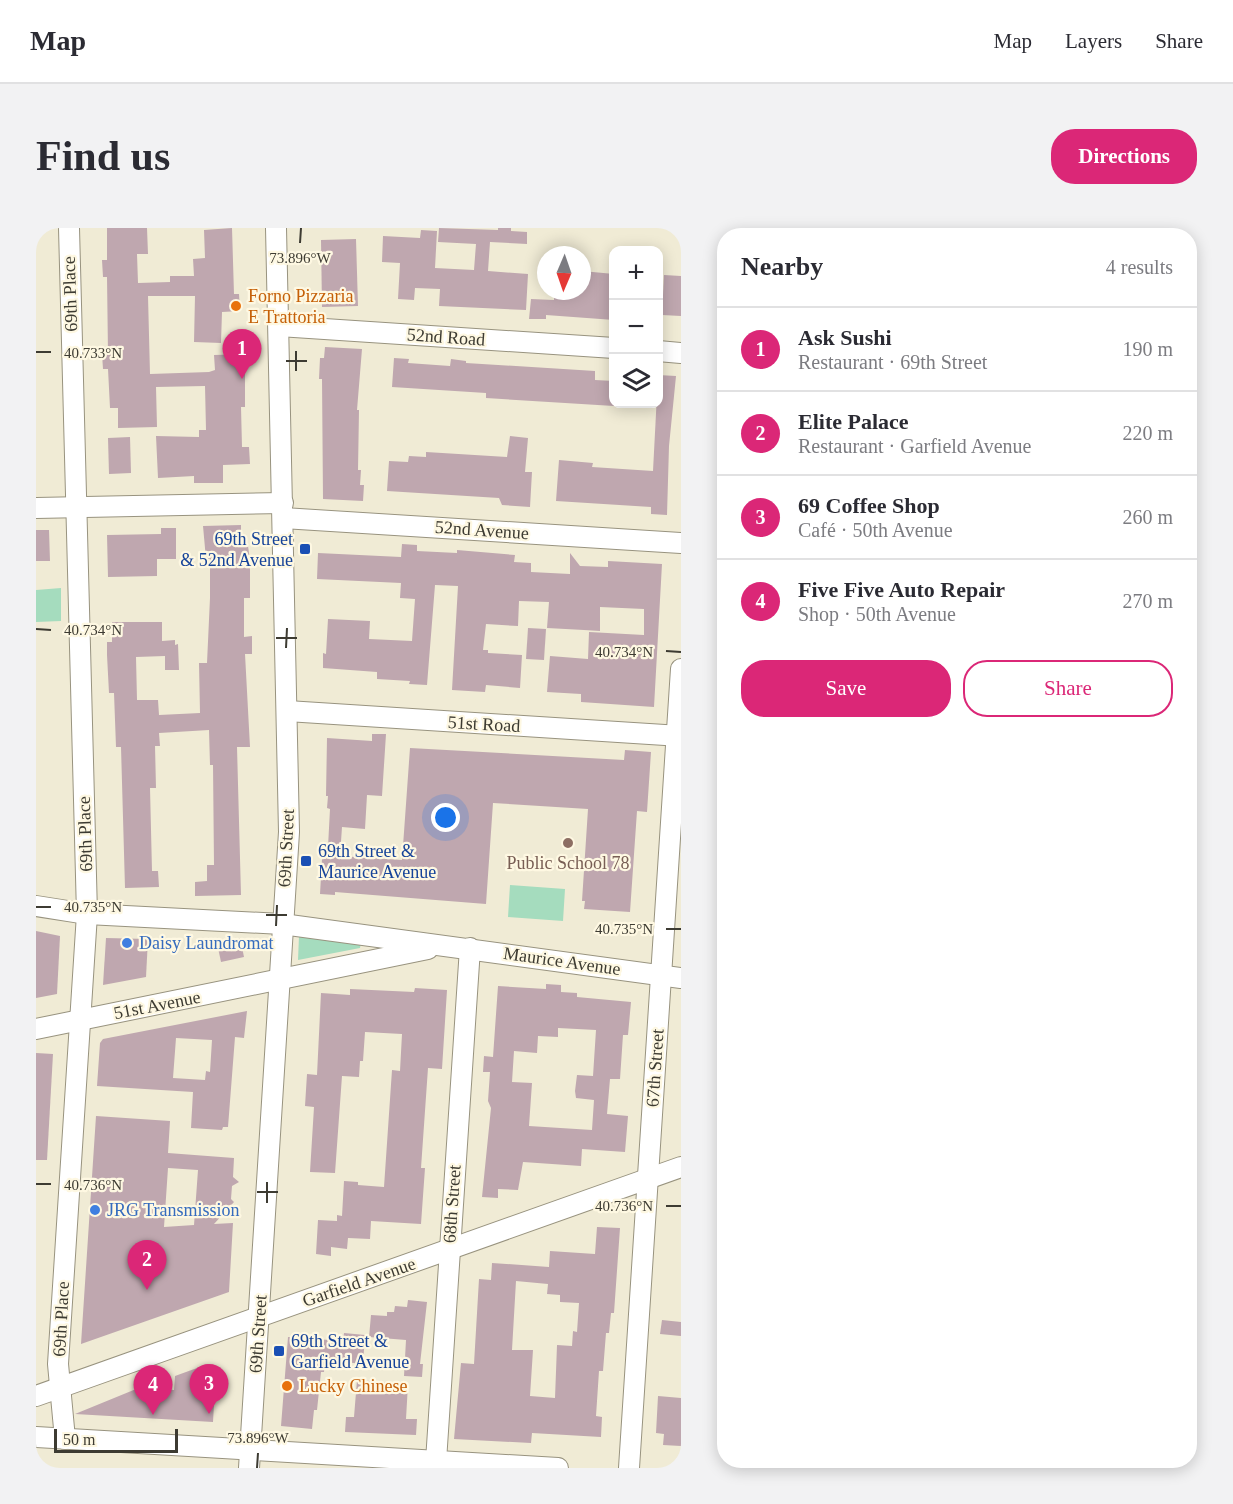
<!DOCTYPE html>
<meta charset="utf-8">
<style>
body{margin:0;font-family:Georgia,serif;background:#f2f2f3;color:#2b2b33}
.controls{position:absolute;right:18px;top:18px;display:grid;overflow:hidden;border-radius:12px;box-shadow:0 3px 15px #0003}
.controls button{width:54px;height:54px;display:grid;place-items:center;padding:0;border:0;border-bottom:2px solid #e1e1e2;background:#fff;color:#2b2b33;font:30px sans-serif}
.compass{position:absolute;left:501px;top:18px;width:54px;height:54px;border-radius:50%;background:#fff;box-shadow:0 3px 15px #0003;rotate:182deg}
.scale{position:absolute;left:18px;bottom:15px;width:124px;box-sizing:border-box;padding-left:6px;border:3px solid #3d3b32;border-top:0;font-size:16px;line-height:21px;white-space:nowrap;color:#3d3b32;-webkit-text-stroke:4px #fef8e2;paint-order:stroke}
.you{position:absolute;left:410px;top:590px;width:21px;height:21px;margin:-15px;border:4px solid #fff;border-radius:50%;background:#1a73e8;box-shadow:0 0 0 9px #1a73e833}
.badge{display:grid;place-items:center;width:39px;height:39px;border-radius:50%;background:#db2777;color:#fff;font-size:20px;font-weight:700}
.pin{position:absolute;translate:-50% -50px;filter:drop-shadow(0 2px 3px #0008)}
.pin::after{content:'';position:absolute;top:32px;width:21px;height:18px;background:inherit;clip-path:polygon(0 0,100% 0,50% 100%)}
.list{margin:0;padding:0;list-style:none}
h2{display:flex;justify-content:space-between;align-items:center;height:78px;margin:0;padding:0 24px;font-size:26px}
h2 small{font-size:20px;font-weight:400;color:#7c7c81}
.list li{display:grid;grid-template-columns:39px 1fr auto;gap:18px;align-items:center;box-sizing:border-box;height:84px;padding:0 24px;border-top:2px solid #e1e1e2}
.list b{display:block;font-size:22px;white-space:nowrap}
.list p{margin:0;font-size:20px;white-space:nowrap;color:#7c7c81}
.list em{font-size:20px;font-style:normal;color:#7c7c81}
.actions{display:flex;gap:12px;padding:18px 24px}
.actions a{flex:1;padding:14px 0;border:2px solid #db2777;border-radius:24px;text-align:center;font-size:21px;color:#db2777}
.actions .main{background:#db2777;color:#fff}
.icon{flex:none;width:33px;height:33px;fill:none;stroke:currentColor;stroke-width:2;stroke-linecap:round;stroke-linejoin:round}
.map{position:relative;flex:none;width:645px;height:1240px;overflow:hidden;border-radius:24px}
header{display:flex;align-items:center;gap:36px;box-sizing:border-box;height:84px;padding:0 30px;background:#fff;border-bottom:2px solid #e1e1e2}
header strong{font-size:28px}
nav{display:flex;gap:33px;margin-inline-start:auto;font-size:21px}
.intro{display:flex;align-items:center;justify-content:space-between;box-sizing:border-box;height:144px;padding:0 36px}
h1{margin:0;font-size:42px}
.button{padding:15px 27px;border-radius:24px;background:#db2777;color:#fff;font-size:21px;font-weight:700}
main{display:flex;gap:36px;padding:0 36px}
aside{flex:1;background:#fff;border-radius:24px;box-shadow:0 3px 15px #0003}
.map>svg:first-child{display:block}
.green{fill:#a5dcbe}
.building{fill:#bfa7af;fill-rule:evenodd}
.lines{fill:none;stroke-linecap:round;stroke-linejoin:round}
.minor-casing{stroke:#98937f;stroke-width:22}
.minor{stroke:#fff;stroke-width:20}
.ticks{fill:none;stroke:#3d3b32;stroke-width:2}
.food-dot{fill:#e8710a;stroke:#fef8e2;stroke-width:2}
.transit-dot{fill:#1a4fb4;stroke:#fef8e2;stroke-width:2}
.education-dot{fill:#8d6e63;stroke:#fef8e2;stroke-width:2}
.shop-dot{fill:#3f7fe0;stroke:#fef8e2;stroke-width:2}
.labels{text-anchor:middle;stroke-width:4.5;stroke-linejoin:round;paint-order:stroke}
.street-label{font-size:18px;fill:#3d3b32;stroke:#fef8e2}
.food-label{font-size:18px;fill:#c56008;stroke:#fef8e2;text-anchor:start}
.transit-label{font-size:18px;fill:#164399;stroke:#fef8e2;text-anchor:start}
.education-label{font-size:18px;fill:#785e54;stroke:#fef8e2}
.shop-label{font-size:18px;fill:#366cbe;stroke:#fef8e2;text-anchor:start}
.ticks-label{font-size:15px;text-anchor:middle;fill:#3d3b32;stroke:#fef8e2;stroke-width:4.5;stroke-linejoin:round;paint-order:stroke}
</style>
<header>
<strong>Map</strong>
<nav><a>Map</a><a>Layers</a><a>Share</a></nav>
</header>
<div class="intro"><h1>Find us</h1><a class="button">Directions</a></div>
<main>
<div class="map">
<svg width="645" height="1240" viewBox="0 0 645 1240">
<rect width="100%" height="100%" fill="#f0ebd5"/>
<g class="green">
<path d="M 25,360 L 25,393 L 0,394 L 0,362 Z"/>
<path d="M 474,657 L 529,661 L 527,693 L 472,689 Z"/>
<path d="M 263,708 L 325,715 L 324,720 L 262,732 Z"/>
</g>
<g class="building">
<path d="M 71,0 L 111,0 L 112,26 L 101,26 L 102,55 L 134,54 L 134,48 L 158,48 L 157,31 L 169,30 L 168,2 L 196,0 L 198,66 L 203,66 L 204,83 L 186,84 L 185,115 L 158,114 L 159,68 L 112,68 L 114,146 L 173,144 L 179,142 L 178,127 L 212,126 L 213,139 L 209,139 L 209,179 L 205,179 L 206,219 L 213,219 L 214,236 L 187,237 L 187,255 L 158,255 L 158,248 L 122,250 L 120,208 L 163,209 L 163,202 L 170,202 L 169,158 L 120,159 L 121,199 L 82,200 L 82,180 L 74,180 L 72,141 L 67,141 L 66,126 L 72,126 L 71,49 L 67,49 L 66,32 L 71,32 Z"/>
<path d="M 403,0 L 462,2 L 462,0 L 475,0 L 475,3 L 491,4 L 491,16 L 454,14 L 452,43 L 492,46 L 490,82 L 403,78 L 404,61 L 379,60 L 378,72 L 362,71 L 364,35 L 346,34 L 347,8 L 384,10 L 385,2 L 401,3 L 399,40 L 438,42 L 440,16 L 402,14 Z"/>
<path d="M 320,11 L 322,78 L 286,79 L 285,12 Z"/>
<path d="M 546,43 L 578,46 L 578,92 L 510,87 L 510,91 L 493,91 L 495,71 L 518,72 L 518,63 L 546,63 Z"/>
<path d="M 628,47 L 645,48 L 645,88 L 626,87 Z"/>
<path d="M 289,119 L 326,121 L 321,182 L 323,182 L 322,242 L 325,242 L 324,257 L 328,257 L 327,273 L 287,271 L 286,151 L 283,151 L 284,130 L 288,130 Z"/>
<path d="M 358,130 L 373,131 L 372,135 L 414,138 L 415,131 L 430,133 L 430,135 L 559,143 L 559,152 L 578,153 L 578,178 L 450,170 L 450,165 L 356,159 Z"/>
<path d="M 622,147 L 640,148 L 633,218 L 631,287 L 615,286 L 615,279 L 520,273 L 523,232 L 557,235 L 556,239 L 617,243 Z"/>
<path d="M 474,208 L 492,210 L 489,244 L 496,244 L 494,279 L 466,277 L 463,270 L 351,263 L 353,233 L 372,234 L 373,228 L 390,229 L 390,224 L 471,229 Z"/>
<path d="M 94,209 L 95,245 L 73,246 L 72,210 Z"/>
<path d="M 205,297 L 205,318 L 212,318 L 214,332 L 214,370 L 208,370 L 208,409 L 216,408 L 216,426 L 209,426 L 214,519 L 201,519 L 205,667 L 159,668 L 159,654 L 171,653 L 171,637 L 178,637 L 177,537 L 174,537 L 173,502 L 123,505 L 124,518 L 119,518 L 120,560 L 114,560 L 116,643 L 122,643 L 123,659 L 89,660 L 85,519 L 80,519 L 78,465 L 73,465 L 71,427 L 71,414 L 76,414 L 76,394 L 126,394 L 126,413 L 139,412 L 139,417 L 142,416 L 143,442 L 129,442 L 129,428 L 100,429 L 101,472 L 122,472 L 123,487 L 164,485 L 163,435 L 171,435 L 174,370 L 174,331 L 170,331 L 167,298 Z"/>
<path d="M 125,300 L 140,300 L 140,331 L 121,331 L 121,348 L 72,349 L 71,307 L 125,306 Z"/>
<path d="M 0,302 L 13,302 L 14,333 L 0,333 Z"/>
<path d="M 366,316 L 381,317 L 381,323 L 421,325 L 421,322 L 479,327 L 478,334 L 495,335 L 495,344 L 534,346 L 534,325 L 544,338 L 572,339 L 572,333 L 626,336 L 618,479 L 545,474 L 545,466 L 511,464 L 514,428 L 552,431 L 553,404 L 608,407 L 608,381 L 564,379 L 564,403 L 548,402 L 511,400 L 513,374 L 483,373 L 482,398 L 450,396 L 447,422 L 452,422 L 452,425 L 486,427 L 484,460 L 450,457 L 449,464 L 416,462 L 422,358 L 399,357 L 391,457 L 373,456 L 374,453 L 341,451 L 341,444 L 287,440 L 287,425 L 290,426 L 292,391 L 334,393 L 333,411 L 376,413 L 379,371 L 364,370 L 365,355 L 281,351 L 282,325 L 365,329 Z"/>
<path d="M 492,400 L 510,401 L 508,432 L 490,431 Z"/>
<path d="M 336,506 L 350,506 L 346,568 L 331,567 L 329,601 L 306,599 L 304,628 L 366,632 L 374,520 L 588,532 L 589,522 L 615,524 L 611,584 L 601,583 L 594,684 L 548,681 L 549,673 L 546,673 L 552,581 L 457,575 L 450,676 L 299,664 L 299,667 L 284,666 L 286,631 L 290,631 L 292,619 L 294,581 L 291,580 L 292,568 L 290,568 L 291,510 L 336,513 Z"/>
<path d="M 0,703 L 24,708 L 21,766 L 0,770 Z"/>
<path d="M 70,710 L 112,711 L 110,749 L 67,757 Z"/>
<path d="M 204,710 L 208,729 L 185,734 L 181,715 Z"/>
<path d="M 510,756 L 525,757 L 525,764 L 541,765 L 541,769 L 595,774 L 592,807 L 587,807 L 584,851 L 574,851 L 571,886 L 592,888 L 589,924 L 546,921 L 545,938 L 487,934 L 482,962 L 462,961 L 462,970 L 446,969 L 455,880 L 452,873 L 454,844 L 447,844 L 448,828 L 457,829 L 462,758 L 510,761 ZM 522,800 L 560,802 L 557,848 L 541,847 L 539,863 L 540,870 L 558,872 L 556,902 L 493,898 L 496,855 L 476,854 L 478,823 L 501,825 L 502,808 L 522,809 Z"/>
<path d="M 379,760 L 411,762 L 406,841 L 392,840 L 385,940 L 389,940 L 385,996 L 335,993 L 334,1011 L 312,1010 L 311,1021 L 295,1019 L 295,1028 L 280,1026 L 282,992 L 301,993 L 301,987 L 306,988 L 308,953 L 322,954 L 322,957 L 348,959 L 356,842 L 364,843 L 366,806 L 329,804 L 327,833 L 324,833 L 323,849 L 306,848 L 299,945 L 274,944 L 278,879 L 269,878 L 271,846 L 281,847 L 285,765 L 314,767 L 314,761 L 378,764 Z"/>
<path d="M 211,783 L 208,810 L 199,809 L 192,899 L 187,899 L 186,902 L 155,900 L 157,864 L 61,858 L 64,815 L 67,811 ZM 140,810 L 176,812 L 174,844 L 170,843 L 169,852 L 137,850 Z"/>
<path d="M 0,825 L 17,826 L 11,932 L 0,932 Z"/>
<path d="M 60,888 L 134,893 L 132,925 L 198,930 L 197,949 L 203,954 L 196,958 L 195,971 L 198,974 L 178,996 L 197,995 L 193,1064 L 45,1116 ZM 132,940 L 162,942 L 158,997 L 128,999 Z"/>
<path d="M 561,999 L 584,1000 L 578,1085 L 575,1085 L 573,1105 L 570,1105 L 567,1143 L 563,1143 L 560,1188 L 566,1189 L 565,1209 L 496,1205 L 495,1215 L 418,1211 L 425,1135 L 438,1136 L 443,1051 L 455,1052 L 456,1035 L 513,1039 L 514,1023 L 559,1026 ZM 480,1053 L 512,1056 L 511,1066 L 524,1067 L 524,1074 L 543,1075 L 541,1104 L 537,1103 L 536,1118 L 521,1117 L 519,1170 L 494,1168 L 497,1122 L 476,1122 Z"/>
<path d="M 372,1072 L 391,1074 L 384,1136 L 387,1136 L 386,1149 L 368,1148 L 370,1112 L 333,1109 L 335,1087 L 351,1088 L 351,1084 L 358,1084 L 359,1078 L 371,1079 Z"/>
<path d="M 626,1092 L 645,1094 L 645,1108 L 624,1106 Z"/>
<path d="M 308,1105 L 329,1107 L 327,1136 L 289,1132 L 288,1144 L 285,1144 L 281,1182 L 278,1182 L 276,1201 L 245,1198 L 252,1109 L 307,1113 Z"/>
<path d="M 172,1136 L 170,1177 L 178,1177 L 177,1194 L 39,1186 L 105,1159 L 138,1162 L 139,1148 Z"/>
<path d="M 321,1152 L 372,1156 L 370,1191 L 381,1191 L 380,1207 L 309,1204 L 310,1189 L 318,1189 Z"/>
<path d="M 622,1168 L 645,1170 L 645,1218 L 627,1217 L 628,1206 L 620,1205 Z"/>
</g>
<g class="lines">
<g class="minor-casing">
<g id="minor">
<path d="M 243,98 L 578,120"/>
<path d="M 622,123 L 645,125"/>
<path d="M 0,280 L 247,275"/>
<path d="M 247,290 L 645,315"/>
<path d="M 251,483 L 645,508"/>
<path d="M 0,678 L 51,686 L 246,696 L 645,750"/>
<path d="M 0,801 L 392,721"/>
<path d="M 0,1168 L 645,939"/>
<path d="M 0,1209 L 522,1240"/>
<path d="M 29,1211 L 22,1136 L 51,686 L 33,0"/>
<path d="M 400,1233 L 434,720"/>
<path d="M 213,1240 L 253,604 L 240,0"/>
<path d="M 593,1240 L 645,441"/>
</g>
</g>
<use href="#minor" class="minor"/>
</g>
<path class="ticks" d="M 264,15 L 265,0M 0,124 L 15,124M 250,133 L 271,133M 260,143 L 260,123M 0,401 L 15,402M 240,410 L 261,410M 250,420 L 251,400M 630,423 L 645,424M 0,679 L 15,679M 230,687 L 251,687M 240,698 L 241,677M 630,701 L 645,701M 0,956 L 15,956M 221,964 L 242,964M 231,975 L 231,954M 630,978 L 645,978M 221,1240 L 222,1225"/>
<g class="food-dot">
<circle cx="200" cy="78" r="6"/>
<circle cx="251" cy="1158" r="6"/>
</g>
<g class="transit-dot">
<rect x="263" y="315" width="12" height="12" rx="3"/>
<rect x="264" y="627" width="12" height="12" rx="3"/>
<rect x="237" y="1117" width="12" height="12" rx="3"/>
</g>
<circle class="education-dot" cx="532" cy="615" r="6"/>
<g class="shop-dot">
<circle cx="91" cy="715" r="6"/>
<circle cx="59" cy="982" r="6"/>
</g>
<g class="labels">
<g class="street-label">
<text transform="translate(34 66) rotate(-92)" y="6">69th Place</text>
<text transform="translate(410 109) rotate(4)" y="6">52nd Road</text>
<text transform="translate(446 302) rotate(4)" y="6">52nd Avenue</text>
<text transform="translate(448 496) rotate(3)" y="6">51st Road</text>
<text transform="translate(49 606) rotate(-92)" y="6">69th Place</text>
<text transform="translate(250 620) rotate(-87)" y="6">69th Street</text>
<text transform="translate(526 733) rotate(8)" y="6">Maurice Avenue</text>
<text transform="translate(121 777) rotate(-11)" y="6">51st Avenue</text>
<text transform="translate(619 840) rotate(-86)" y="6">67th Street</text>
<text transform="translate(416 976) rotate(-86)" y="6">68th Street</text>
<text transform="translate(323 1054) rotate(-19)" y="6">Garfield Avenue</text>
<text transform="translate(25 1091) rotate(-87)" y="6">69th Place</text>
<text transform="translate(222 1106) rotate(-86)" y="6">69th Street</text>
</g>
<g class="food-label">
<text x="212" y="74">Forno Pizzaria<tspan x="212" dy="21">E Trattoria</tspan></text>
<text x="263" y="1164">Lucky Chinese</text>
</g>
<g class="transit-label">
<text x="257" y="317" text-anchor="end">69th Street<tspan x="257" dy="21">&amp; 52nd Avenue</tspan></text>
<text x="282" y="629">69th Street &amp;<tspan x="282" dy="21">Maurice Avenue</tspan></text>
<text x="255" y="1119">69th Street &amp;<tspan x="255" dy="21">Garfield Avenue</tspan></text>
</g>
<g class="education-label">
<text x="532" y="641">Public School 78</text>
</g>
<g class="shop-label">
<text x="103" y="721">Daisy Laundromat</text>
<text x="71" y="988">JRG Transmission</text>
</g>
</g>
<g class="ticks-label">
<text x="264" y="35">73.896°W</text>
<text x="57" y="130">40.733°N</text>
<text x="57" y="407">40.734°N</text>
<text x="588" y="429">40.734°N</text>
<text x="57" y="684">40.735°N</text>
<text x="588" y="706">40.735°N</text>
<text x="57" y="962">40.736°N</text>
<text x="588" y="983">40.736°N</text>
<text x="222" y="1215">73.896°W</text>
</g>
</svg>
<div class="controls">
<button>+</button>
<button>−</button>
<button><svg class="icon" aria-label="layers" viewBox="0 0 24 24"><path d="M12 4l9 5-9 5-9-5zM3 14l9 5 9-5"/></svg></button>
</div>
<svg class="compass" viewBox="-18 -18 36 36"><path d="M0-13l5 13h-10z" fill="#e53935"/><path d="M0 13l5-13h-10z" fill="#7c7c81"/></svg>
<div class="scale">50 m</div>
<div class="you"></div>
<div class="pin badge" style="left:206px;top:151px">1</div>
<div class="pin badge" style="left:111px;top:1062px">2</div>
<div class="pin badge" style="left:173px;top:1186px">3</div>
<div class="pin badge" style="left:117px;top:1187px">4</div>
</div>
<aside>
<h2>Nearby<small>4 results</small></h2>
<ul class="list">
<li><span class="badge">1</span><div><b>Ask Sushi</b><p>Restaurant · 69th Street</p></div><em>190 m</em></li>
<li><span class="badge">2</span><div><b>Elite Palace</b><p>Restaurant · Garfield Avenue</p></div><em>220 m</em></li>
<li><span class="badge">3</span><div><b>69 Coffee Shop</b><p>Café · 50th Avenue</p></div><em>260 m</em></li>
<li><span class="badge">4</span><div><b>Five Five Auto Repair</b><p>Shop · 50th Avenue</p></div><em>270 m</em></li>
</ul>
<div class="actions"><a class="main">Save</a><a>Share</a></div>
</aside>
</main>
